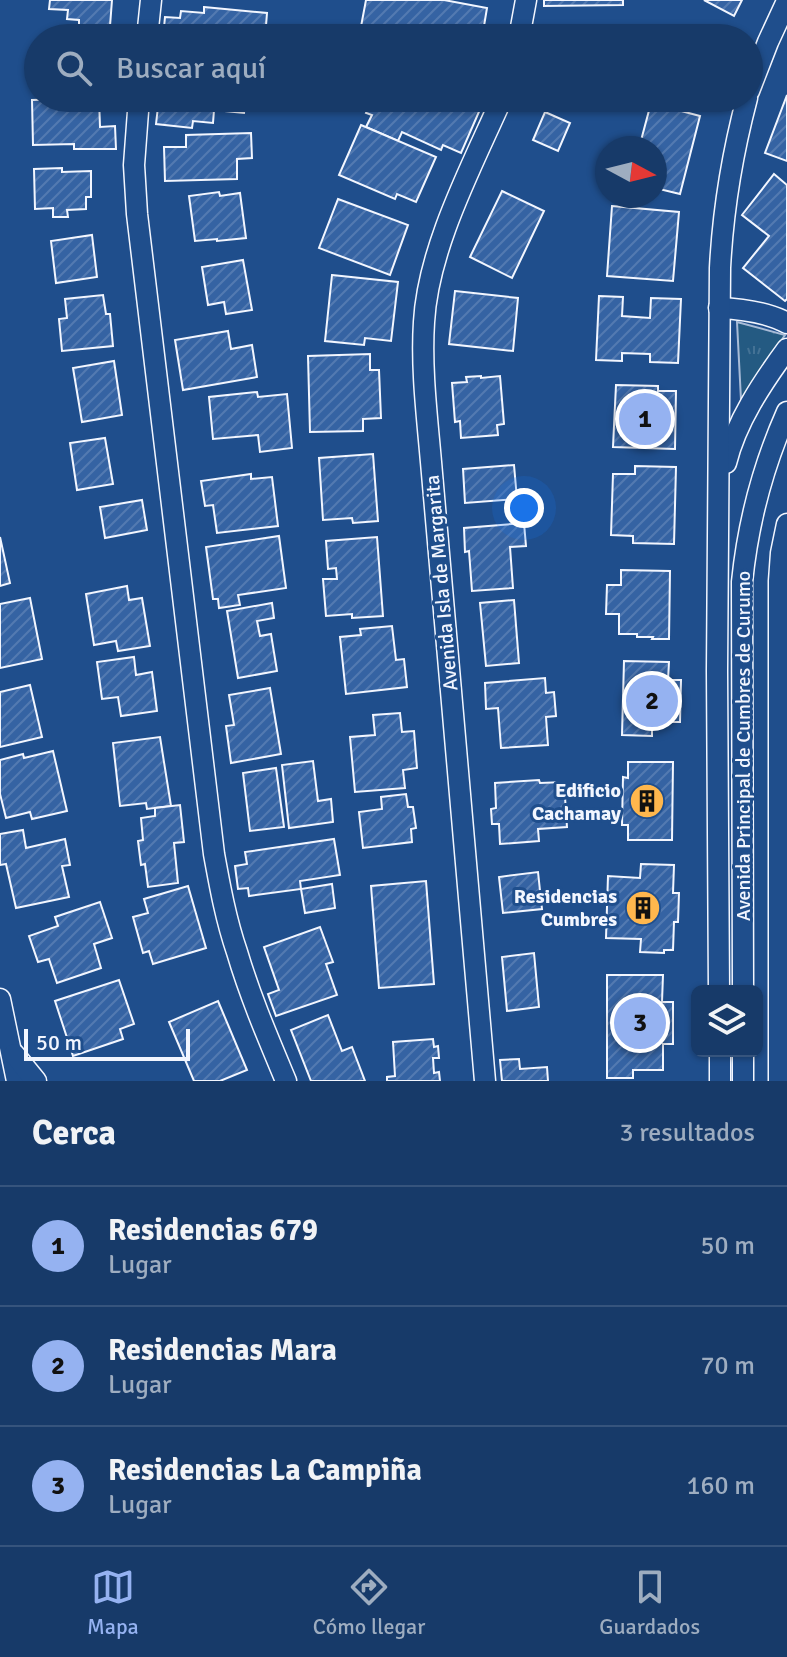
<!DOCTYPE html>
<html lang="es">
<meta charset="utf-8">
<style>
body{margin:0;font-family:Signika,sans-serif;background:#20416f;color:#f1f3f6}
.controls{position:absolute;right:24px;bottom:24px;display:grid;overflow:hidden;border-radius:12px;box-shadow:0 2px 6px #0004}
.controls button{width:72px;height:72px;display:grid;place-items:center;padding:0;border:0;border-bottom:2px solid #36547d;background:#173a69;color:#f1f3f6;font:40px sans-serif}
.compass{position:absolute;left:595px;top:136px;width:72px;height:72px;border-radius:50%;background:#173a69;box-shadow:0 2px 6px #0004;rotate:97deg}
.scale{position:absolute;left:24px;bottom:20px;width:166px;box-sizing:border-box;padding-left:8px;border:4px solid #f2f6ff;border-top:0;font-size:22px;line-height:28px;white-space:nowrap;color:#f2f6ff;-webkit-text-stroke:6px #1f4e8c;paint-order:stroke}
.you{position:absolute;left:524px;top:508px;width:28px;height:28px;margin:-20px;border:6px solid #fff;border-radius:50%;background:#1a73e8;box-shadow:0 0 0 12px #1a73e833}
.badge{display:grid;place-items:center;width:52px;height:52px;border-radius:50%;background:#95b2f1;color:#111;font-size:26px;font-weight:700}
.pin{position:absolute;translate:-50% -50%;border:4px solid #fff;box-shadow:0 2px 8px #0006}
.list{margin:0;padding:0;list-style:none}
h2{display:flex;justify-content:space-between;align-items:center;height:104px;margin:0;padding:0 32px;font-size:34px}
h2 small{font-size:26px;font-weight:400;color:#9eadc0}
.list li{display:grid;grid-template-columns:52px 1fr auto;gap:24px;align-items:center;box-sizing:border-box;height:120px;padding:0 32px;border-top:2px solid #36547d}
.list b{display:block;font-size:30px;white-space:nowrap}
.list p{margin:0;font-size:26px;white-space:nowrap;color:#9eadc0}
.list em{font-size:26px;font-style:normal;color:#9eadc0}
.icon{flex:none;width:44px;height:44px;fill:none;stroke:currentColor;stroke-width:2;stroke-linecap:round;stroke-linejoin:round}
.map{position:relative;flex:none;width:787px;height:1081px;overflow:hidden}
.search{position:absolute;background:#173a69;box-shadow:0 2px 6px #0004;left:24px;right:24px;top:24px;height:88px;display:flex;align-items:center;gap:20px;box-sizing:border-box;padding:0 28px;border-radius:44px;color:#9eadc0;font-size:30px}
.sheet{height:464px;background:#173a69}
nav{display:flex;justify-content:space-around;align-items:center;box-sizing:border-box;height:112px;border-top:2px solid #36547d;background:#173a69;font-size:22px;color:#9eadc0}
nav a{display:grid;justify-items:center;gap:4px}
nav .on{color:#95b2f1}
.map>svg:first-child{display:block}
.grass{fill:url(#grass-tufts);stroke:#a8bbd7;stroke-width:2}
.building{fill:url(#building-hatch);stroke:#f2f6ff;stroke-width:2}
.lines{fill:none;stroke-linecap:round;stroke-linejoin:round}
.minor-casing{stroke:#f2f6ff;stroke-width:23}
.minor{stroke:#1f4e8c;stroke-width:20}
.labels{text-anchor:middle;stroke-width:6;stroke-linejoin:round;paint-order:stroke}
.street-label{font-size:20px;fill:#f2f6ff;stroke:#1f4e8c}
.poi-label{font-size:20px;font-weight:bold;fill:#f2f6ff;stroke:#1f4e8c;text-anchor:end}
</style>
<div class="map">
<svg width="787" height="1081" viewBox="0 0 787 1081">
<defs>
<pattern id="grass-tufts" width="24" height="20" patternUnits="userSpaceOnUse" patternTransform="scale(2)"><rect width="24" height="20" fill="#245a82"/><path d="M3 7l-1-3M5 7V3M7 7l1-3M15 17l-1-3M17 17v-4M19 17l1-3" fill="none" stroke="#447295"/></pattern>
<pattern id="building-hatch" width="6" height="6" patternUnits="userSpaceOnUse" patternTransform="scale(2)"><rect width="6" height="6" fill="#3563a3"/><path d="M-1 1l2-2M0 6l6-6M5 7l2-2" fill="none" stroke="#537ab1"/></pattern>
</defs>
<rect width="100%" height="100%" fill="#1f4e8c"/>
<path class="grass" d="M 737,322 L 785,335 L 741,400 Z"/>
<g class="building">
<path d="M 50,0 L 112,0 L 110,26 L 79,25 L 79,20 L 67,19 L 68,10 L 49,9 Z"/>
<path d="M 366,0 L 444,0 L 487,8 L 482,38 L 443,38 L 444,33 L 429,30 L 427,38 L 359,37 Z"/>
<path d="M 544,0 L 623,0 L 623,5 L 544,6 Z"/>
<path d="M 704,0 L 742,0 L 734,16 Z"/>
<path d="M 204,7 L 267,13 L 265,38 L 163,38 L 165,17 L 180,18 L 181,11 L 204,13 Z"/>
<path d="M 555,30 L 594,37 L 593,38 L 553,38 Z"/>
<path d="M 58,32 L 118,36 L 118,38 L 58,38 Z"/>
<path d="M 787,95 L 787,161 L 765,153 Z"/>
<path d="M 99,98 L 100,127 L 115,126 L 116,149 L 74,149 L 74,144 L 33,145 L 32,100 Z"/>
<path d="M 159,98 L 246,98 L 244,113 L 214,110 L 213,123 L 193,121 L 192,128 L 156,124 Z"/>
<path d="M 372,98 L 485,98 L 461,153 L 443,145 L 441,150 L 402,132 L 398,141 L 366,127 L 372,115 L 366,113 Z"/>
<path d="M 651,103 L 700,116 L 680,194 L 655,188 L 655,148 L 639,148 Z"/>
<path d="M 545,112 L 570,123 L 558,151 L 533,140 Z"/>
<path d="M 361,125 L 436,157 L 416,202 L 397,194 L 395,199 L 339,175 Z"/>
<path d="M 251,133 L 252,158 L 237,159 L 237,179 L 165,181 L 164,147 L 186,147 L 186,135 Z"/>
<path d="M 62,168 L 62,172 L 91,171 L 91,197 L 86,197 L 86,209 L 67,210 L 68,217 L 53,217 L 53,208 L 35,209 L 34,169 Z"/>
<path d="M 774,174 L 787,185 L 787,299 L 785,301 L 743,268 L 769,236 L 742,215 Z"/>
<path d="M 502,191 L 544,211 L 512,278 L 470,257 Z"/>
<path d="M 219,192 L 220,196 L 240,193 L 246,238 L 217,241 L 217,239 L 195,241 L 189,196 Z"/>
<path d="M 338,199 L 408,225 L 390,275 L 319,248 Z"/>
<path d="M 612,206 L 679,212 L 673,281 L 607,276 Z"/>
<path d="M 92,235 L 97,277 L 56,283 L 51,241 Z"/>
<path d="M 243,260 L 252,310 L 226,314 L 224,302 L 208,305 L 202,267 Z"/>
<path d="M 332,275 L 398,282 L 391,341 L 365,338 L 364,345 L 325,341 Z"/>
<path d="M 455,291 L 518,298 L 513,351 L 449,344 Z"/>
<path d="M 103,295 L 106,314 L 110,314 L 113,346 L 62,351 L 59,319 L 67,318 L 65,299 Z"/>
<path d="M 599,296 L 623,297 L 622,316 L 650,318 L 651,298 L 681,299 L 678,363 L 650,362 L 650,354 L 622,353 L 622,361 L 596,360 Z"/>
<path d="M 228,331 L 231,349 L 252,345 L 257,377 L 183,390 L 175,340 Z"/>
<path d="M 370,354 L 370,370 L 379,370 L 381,418 L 363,419 L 363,431 L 310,432 L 308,356 Z"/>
<path d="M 114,361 L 122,415 L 82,422 L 73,368 Z"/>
<path d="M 481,376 L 481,378 L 500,376 L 504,424 L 497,425 L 498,435 L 461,438 L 460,421 L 455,422 L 452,383 L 467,382 L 466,377 Z"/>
<path d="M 616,385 L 658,386 L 658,391 L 676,391 L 675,449 L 613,447 Z"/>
<path d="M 257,392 L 258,397 L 287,394 L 292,448 L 260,452 L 258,435 L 213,439 L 209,397 Z"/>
<path d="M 105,438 L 113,484 L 77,490 L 70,443 Z"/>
<path d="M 373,454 L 378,521 L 353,523 L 352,518 L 323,520 L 319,458 Z"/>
<path d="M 514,465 L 517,499 L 465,503 L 463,469 Z"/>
<path d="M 635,466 L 676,467 L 674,544 L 633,543 L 633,536 L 611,535 L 613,474 L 635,474 Z"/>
<path d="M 251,474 L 251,479 L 272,477 L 278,526 L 217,533 L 213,505 L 205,506 L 201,481 Z"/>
<path d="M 142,500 L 147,530 L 105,538 L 100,507 Z"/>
<path d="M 524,523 L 526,546 L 510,547 L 513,588 L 472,591 L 469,551 L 465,552 L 464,528 Z"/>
<path d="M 279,536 L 286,588 L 238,595 L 240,605 L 219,608 L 218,599 L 213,599 L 206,547 Z"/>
<path d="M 0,537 L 10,583 L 0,586 Z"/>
<path d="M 377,537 L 383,616 L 352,618 L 352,614 L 326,616 L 323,579 L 337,579 L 336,568 L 328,569 L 326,541 Z"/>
<path d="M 621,570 L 670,571 L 669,639 L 652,639 L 653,637 L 637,637 L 637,634 L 619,634 L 619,614 L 606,614 L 607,585 L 621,585 Z"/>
<path d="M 127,586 L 129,600 L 142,598 L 150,646 L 118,651 L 116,641 L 94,645 L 86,594 Z"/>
<path d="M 30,598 L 42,659 L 0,668 L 0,604 Z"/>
<path d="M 514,600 L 519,663 L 486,666 L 480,603 Z"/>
<path d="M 272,603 L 274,618 L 257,621 L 260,636 L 271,634 L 277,671 L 238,678 L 227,611 Z"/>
<path d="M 392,626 L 396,660 L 404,659 L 407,687 L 346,694 L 340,637 L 361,635 L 360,629 Z"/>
<path d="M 134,657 L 136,675 L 152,672 L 157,711 L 121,716 L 118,697 L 102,699 L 97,662 Z"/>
<path d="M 624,661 L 669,662 L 668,680 L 681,680 L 680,722 L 662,722 L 662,728 L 652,728 L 652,736 L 622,735 Z"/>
<path d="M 545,678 L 546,693 L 554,692 L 556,716 L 546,717 L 548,745 L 501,748 L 498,708 L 486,709 L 485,683 Z"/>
<path d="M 30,685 L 42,737 L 0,747 L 0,692 Z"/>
<path d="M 270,688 L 281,754 L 231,763 L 226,726 L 234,725 L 229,695 Z"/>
<path d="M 400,713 L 402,732 L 414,731 L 417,768 L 403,770 L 405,788 L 355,792 L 350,737 L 375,735 L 373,715 Z"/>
<path d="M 160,737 L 171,806 L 147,809 L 146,803 L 120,806 L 113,743 Z"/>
<path d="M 53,751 L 67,811 L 32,819 L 30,812 L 6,818 L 0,794 L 0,760 L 23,754 L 24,758 Z"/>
<path d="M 313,761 L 318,801 L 331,799 L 333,822 L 289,828 L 282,765 Z"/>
<path d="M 628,762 L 673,762 L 672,840 L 628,840 L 628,825 L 622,825 L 623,777 L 628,778 Z"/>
<path d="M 276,768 L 284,827 L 250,831 L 243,773 Z"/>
<path d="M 539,780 L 540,783 L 564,782 L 567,827 L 538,829 L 539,841 L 500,844 L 499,824 L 492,824 L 491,809 L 496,808 L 495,783 Z"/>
<path d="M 406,794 L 408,807 L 413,807 L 416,828 L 411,829 L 412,842 L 363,848 L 359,812 L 382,809 L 381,797 Z"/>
<path d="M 180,805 L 184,842 L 174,843 L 178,883 L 148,887 L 145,864 L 141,865 L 138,841 L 143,840 L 141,818 L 155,816 L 155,808 Z"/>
<path d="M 23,830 L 26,848 L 65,839 L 70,865 L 62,866 L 69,897 L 16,908 L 6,864 L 0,865 L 0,834 Z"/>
<path d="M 334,839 L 340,875 L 300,881 L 301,889 L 249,896 L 248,888 L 238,889 L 235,866 L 247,864 L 245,852 Z"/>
<path d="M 641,864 L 674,865 L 673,893 L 679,893 L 678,922 L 674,922 L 673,950 L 664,950 L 664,953 L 640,952 L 641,939 L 606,938 L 608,876 L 640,878 Z"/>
<path d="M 538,872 L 542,909 L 503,913 L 499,877 Z"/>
<path d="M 426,881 L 434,984 L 379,988 L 371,886 Z"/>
<path d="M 332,884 L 335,908 L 305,913 L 301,889 Z"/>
<path d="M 188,886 L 206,948 L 153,964 L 149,951 L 143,953 L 133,917 L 148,913 L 144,899 Z"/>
<path d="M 100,902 L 112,938 L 94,944 L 101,968 L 57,983 L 49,959 L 38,962 L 29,936 L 58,926 L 55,917 Z"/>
<path d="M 320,927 L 333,962 L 326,964 L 337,995 L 276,1016 L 268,994 L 279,990 L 264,947 Z"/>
<path d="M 534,953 L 539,1007 L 507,1011 L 502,957 Z"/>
<path d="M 607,975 L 663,975 L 662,1002 L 673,1002 L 673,1044 L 663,1044 L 663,1070 L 633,1070 L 633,1078 L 607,1078 Z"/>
<path d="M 119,980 L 134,1024 L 120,1029 L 123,1039 L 73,1056 L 55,1001 Z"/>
<path d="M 218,1001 L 247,1070 L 220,1081 L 194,1081 L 169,1022 Z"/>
<path d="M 328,1015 L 342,1051 L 352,1047 L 365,1081 L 311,1081 L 291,1030 Z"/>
<path d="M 433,1039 L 434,1047 L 438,1046 L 439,1058 L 433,1058 L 434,1073 L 439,1072 L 440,1081 L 387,1081 L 387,1077 L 395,1076 L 393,1042 Z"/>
<path d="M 519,1059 L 520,1069 L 547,1067 L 548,1081 L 502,1081 L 500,1060 Z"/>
</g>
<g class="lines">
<g class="minor-casing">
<g id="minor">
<path d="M 147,38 L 151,0"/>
<path d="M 519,38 L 526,0"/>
<path d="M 749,91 L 768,42 L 787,1"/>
<path d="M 139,98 L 134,165 L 137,214 L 214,854 C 220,887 226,920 237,952 C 250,996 268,1038 286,1081"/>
<path d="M 719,308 C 742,309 767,312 787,323"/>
<path d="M 726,463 C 736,422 762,383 787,349"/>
<path d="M 719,991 L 717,671 L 720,268 C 723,210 732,155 747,98"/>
<path d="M 743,991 L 742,582 C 748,523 763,466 787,412"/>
<path d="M 0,999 L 17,1081"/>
<path d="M 720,1051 L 720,1081"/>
<path d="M 14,1054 L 36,1081"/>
<path d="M 485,1081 L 431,462 C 427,416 421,368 424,322 C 428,248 472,166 502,98"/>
<path d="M 743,1081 L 743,1051"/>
<path d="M 779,1081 L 779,581 L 781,553 L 787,524"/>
</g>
</g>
<use href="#minor" class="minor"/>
</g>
<defs>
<g id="building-disc" transform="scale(1.8)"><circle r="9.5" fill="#ffb74d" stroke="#1f4e8c"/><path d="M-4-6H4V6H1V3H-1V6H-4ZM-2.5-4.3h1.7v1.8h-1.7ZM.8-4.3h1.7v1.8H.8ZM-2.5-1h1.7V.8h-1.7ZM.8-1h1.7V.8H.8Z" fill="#111"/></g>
</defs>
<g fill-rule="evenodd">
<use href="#building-disc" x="647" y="801"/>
<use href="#building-disc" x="643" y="908"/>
</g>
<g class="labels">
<g class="street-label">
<text transform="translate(441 583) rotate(-95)" y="7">Avenida Isla de Margarita</text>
<text transform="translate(743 746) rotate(-90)" y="7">Avenida Principal de Cumbres de Curumo</text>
</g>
<g class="poi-label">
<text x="621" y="797">Edificio<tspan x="621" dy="23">Cachamay</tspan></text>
<text x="617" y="903">Residencias<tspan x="617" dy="23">Cumbres</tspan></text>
</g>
</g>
</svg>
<div class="controls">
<button><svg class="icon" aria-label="layers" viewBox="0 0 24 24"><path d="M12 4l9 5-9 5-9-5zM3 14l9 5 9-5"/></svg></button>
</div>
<svg class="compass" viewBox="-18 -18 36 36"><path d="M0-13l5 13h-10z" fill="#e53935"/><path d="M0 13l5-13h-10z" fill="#9eadc0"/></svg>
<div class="scale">50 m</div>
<div class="you"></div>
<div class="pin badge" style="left:645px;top:419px">1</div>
<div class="pin badge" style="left:652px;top:701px">2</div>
<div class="pin badge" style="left:640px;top:1023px">3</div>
<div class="search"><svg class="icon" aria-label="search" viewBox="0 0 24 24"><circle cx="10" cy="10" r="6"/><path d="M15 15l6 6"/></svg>Buscar aquí</div>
</div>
<section class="sheet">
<h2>Cerca<small>3 resultados</small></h2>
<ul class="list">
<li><span class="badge">1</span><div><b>Residencias 679</b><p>Lugar</p></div><em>50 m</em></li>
<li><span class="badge">2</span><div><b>Residencias Mara</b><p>Lugar</p></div><em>70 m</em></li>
<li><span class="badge">3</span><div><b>Residencias La Campiña</b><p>Lugar</p></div><em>160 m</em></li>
</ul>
</section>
<nav>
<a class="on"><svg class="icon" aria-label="map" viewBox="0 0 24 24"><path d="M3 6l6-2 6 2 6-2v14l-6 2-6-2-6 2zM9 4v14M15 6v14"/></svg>Mapa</a>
<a><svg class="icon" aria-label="directions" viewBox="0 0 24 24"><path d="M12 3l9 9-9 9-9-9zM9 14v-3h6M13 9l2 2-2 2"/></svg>Cómo llegar</a>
<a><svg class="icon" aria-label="saved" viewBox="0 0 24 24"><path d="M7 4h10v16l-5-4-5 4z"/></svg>Guardados</a>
</nav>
